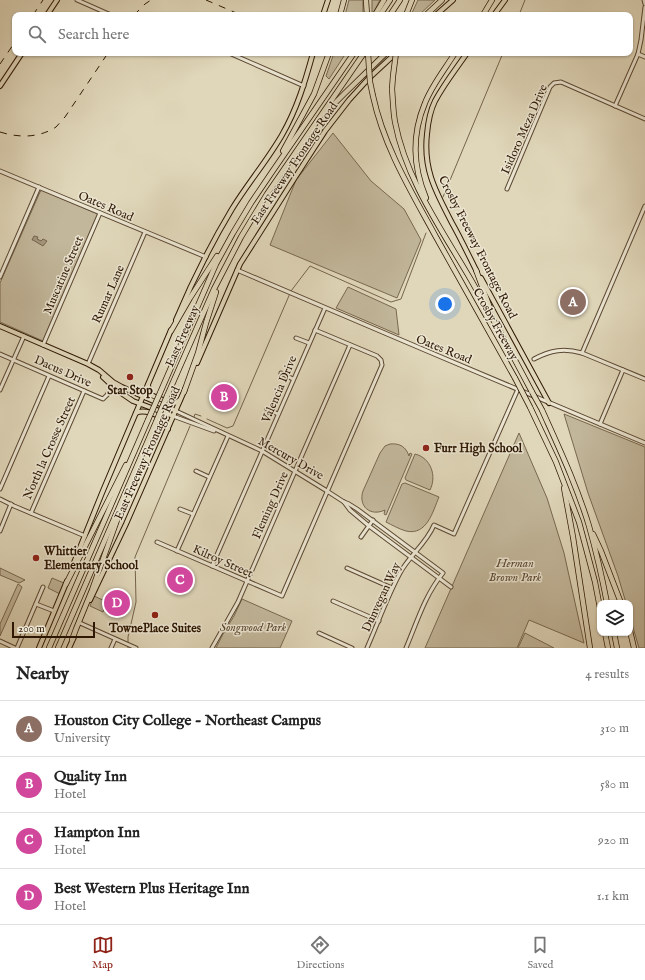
<!DOCTYPE html>
<style>
body{margin:0;font-family:"IM FELL English",serif;background:#f6f6f6;color:#222}
.controls{position:absolute;right:12px;bottom:12px;display:grid;overflow:hidden;border-radius:8px;box-shadow:0 1px 3px #0004}
.controls button{width:36px;height:36px;display:grid;place-items:center;padding:0;border:0;border-bottom:1px solid #e0e0e0;background:#fff;color:#222;font:20px sans-serif}
.scale{position:absolute;left:12px;bottom:10px;width:83px;box-sizing:border-box;padding-left:4px;border:2px solid #2f1904;border-top:0;font-size:11px;line-height:14px;white-space:nowrap;color:#2f1904;-webkit-text-stroke:3px #ebe5d2;paint-order:stroke}
.you{position:absolute;left:445px;top:304px;width:14px;height:14px;margin:-10px;border:3px solid #fff;border-radius:50%;background:#1a73e8;box-shadow:0 0 0 6px #1a73e833}
.badge{display:grid;place-items:center;width:26px;height:26px;border-radius:50%;background:#8f2418;color:#fff;font-size:13px;font-weight:700}
.pin{position:absolute;translate:-50% -50%;border:2px solid #fff;box-shadow:0 1px 4px #0006}
.list{margin:0;padding:0;list-style:none}
h2{display:flex;justify-content:space-between;align-items:center;height:52px;margin:0;padding:0 16px;font-size:17px}
h2 small{font-size:13px;font-weight:400;color:#767676}
.list li{display:grid;grid-template-columns:26px 1fr auto;gap:12px;align-items:center;box-sizing:border-box;height:56px;padding:0 16px;border-top:1px solid #e0e0e0}
.list b{display:block;font-size:15px;white-space:nowrap}
.list p{margin:0;font-size:13px;white-space:nowrap;color:#767676}
.list em{font-size:13px;font-style:normal;color:#767676}
.icon{flex:none;width:22px;height:22px;fill:none;stroke:currentColor;stroke-width:2;stroke-linecap:round;stroke-linejoin:round}
.map{position:relative;flex:none;width:645px;height:648px;overflow:hidden}
.search{position:absolute;background:#fff;box-shadow:0 1px 3px #0004;left:12px;right:12px;top:12px;height:44px;display:flex;align-items:center;gap:10px;box-sizing:border-box;padding:0 14px;border-radius:8px;color:#767676;font-size:15px}
.sheet{height:276px;background:#fff}
nav{display:flex;justify-content:space-around;align-items:center;box-sizing:border-box;height:56px;border-top:1px solid #e0e0e0;background:#fff;font-size:11px;color:#767676}
nav a{display:grid;justify-items:center;gap:2px}
nav .on{color:#8f2418}
.map>svg:first-child{display:block}
.green{fill:#c2b79b;stroke:#786850}
.water{fill:#a4967c;stroke:#75644c}
.lines{fill:none;stroke-linecap:round;stroke-linejoin:round}
.stream{stroke:#75644c;stroke-width:1}
.minor-casing{stroke:#5b4832;stroke-width:5}
.major-casing{stroke:#2f1904;stroke-width:6}
.highway-casing{stroke:#2f1904;stroke-width:6}
.minor{stroke:#ebe5d2;stroke-width:3}
.major{stroke:#e0d7ba;stroke-width:4}
.highway{stroke:#e0d7ba;stroke-width:4.5}
.rail{stroke:#2f1904;stroke-width:1;stroke-dasharray:7 7;stroke-linecap:butt}
.highway-bridge-casing{stroke:#2f1904;stroke-width:6;stroke-linecap:butt}
.highway-bridge{stroke:#e0d7ba;stroke-width:4.5}
.poi-dot{fill:#8f2418;stroke:#ebe5d2;stroke-width:1.5}
.labels{text-anchor:middle;stroke-width:3;stroke-linejoin:round;paint-order:stroke}
.street-label{font-size:12px;fill:#2f1904;stroke:#ebe5d2}
.poi-label{font-size:12px;font-weight:bold;fill:#2f1904;stroke:#ebe5d2}
.park-label{font-size:12px;font-style:italic;fill:#5b4831;stroke:#ebe5d2}
</style>
<div class="map">
<svg width="645" height="648" viewBox="0 0 645 648">
<rect width="100%" height="100%" fill="#e0d7ba"/>
<filter id="stains"><feTurbulence type="fractalNoise" baseFrequency=".005" numOctaves="4"/><feColorMatrix values="0 0 0 0 .2 0 0 0 0 .09 0 0 0 0 .02 0 0 0 .5 -.17"/></filter>
<radialGradient id="worn" r=".72"><stop offset=".6" stop-color="#630" stop-opacity="0"/><stop offset="1" stop-color="#630" stop-opacity=".3"/></radialGradient>
<g class="green">
<path d="M 349,0 L 363,0 L 363,15 L 345,15 Z"/>
<path d="M 372,0 L 380,0 L 372,15 Z"/>
<path d="M 418,0 L 435,0 L 419,15 L 411,15 Z"/>
<path d="M 334,53 L 346,53 L 329,79 L 326,76 Z"/>
<path d="M 333,133 L 371,181 L 404,209 L 421,240 L 397,298 L 270,245 L 296,180 Z"/>
<path d="M 42,190 L 98,214 L 43,341 L 0,322 L 0,283 L 40,192 Z"/>
<path d="M 348,287 L 396,309 L 399,335 L 336,308 Z"/>
<path d="M 564,414 L 645,447 L 645,648 L 639,648 L 630,617 L 630,603 L 626,603 L 618,576 L 588,493 Z"/>
<path d="M 519,433 L 547,498 L 564,553 L 584,643 L 529,620 L 517,648 L 425,648 Z"/>
<path d="M 390,444 C 400,443 406,447 409,456 L 410,453 L 412,454 L 386,515 L 384,514 L 385,510 C 370,517 358,506 363,491 L 380,453 L 385,446 Z"/>
<path d="M 415,454 C 431,458 437,476 430,490 L 406,480 L 405,478 Z"/>
<path d="M 405,483 L 439,497 C 433,511 427,536 406,531 C 399,529 392,525 386,522 L 402,484 Z"/>
<path d="M 0,568 L 25,580 L 19,583 L 0,575 Z"/>
<path d="M 52,578 L 64,583 L 60,594 L 48,588 Z"/>
<path d="M 18,584 L 22,587 L 0,636 L 0,624 Z"/>
<path d="M 94,596 L 107,602 L 103,612 L 90,606 Z"/>
<path d="M 242,599 L 292,621 L 280,648 L 216,648 L 223,634 L 234,616 Z"/>
<path d="M 525,633 L 554,648 L 518,648 Z"/>
</g>
<path class="water" d="M 34,236 L 38,237 L 37,239 L 41,241 L 43,239 L 47,241 L 43,246 L 33,240 L 32,240 Z"/>
<g class="lines">
<g class="stream">
<path d="M 519,15 L 525,0"/>
<path d="M 443,197 L 503,53"/>
<path d="M 194,417 L 195,414 L 201,416"/>
<path d="M 207,419 L 227,428 L 233,426 L 291,291 L 310,266 L 391,302 L 401,299 L 426,233"/>
<path d="M 128,648 L 128,637 L 136,602 L 135,557 L 190,426"/>
</g>
<g class="minor-casing">
<g id="minor">
<path d="M 77,0 L 111,15"/>
<path d="M 644,0 L 645,4"/>
<path d="M 229,53 L 304,86"/>
<path d="M 638,54 L 645,57"/>
<path d="M 615,106 L 638,54 L 641,40 L 645,7"/>
<path d="M 0,171 L 206,257"/>
<path d="M 507,189 L 550,87 L 554,83 L 561,82 L 645,119"/>
<path d="M 237,270 L 427,351 L 645,443"/>
<path d="M 0,277 L 39,187"/>
<path d="M 296,338 L 309,343"/>
<path d="M 43,345 L 100,213"/>
<path d="M 582,353 L 645,206"/>
<path d="M 0,354 L 103,399 L 107,395 L 113,386"/>
<path d="M 534,359 C 551,350 564,348 582,353 L 645,379"/>
<path d="M 88,364 L 145,232"/>
<path d="M 281,373 L 293,379"/>
<path d="M 0,390 L 24,336"/>
<path d="M 267,409 L 278,414"/>
<path d="M 176,411 L 262,451 L 327,491 L 344,502 L 349,504 L 357,509 L 443,573 C 425,595 417,622 406,648"/>
<path d="M 173,416 L 214,431"/>
<path d="M 600,424 L 623,370"/>
<path d="M 196,471 L 209,477"/>
<path d="M 0,489 L 49,376"/>
<path d="M 0,499 L 14,506 L 85,536"/>
<path d="M 344,502 L 350,510 L 369,526 L 451,587"/>
<path d="M 180,509 L 193,514"/>
<path d="M 31,513 L 84,391"/>
<path d="M 0,531 L 11,504"/>
<path d="M 361,537 L 373,520"/>
<path d="M 157,542 L 282,596 L 382,365 L 381,360 L 377,356 L 315,330"/>
<path d="M 177,551 L 228,436"/>
<path d="M 212,566 L 325,308"/>
<path d="M 347,568 L 392,588"/>
<path d="M 333,601 L 379,621"/>
<path d="M 36,604 L 54,611"/>
<path d="M 80,623 L 136,648"/>
<path d="M 319,633 L 352,648"/>
<path d="M 0,641 L 15,648"/>
<path d="M 17,648 L 43,587"/>
<path d="M 111,648 L 115,639"/>
<path d="M 212,648 L 238,602 L 350,345"/>
<path d="M 367,648 C 378,623 387,597 400,573 C 409,556 426,544 434,525 L 454,534 L 518,389"/>
</g>
</g>
<g class="major-casing">
<g id="major">
<path d="M 47,15 L 57,0"/>
<path d="M 323,15 L 328,0"/>
<path d="M 436,15 L 453,0"/>
<path d="M 494,15 L 505,0"/>
<path d="M 467,53 C 456,69 444,84 435,101 C 430,111 428,123 427,134 C 423,170 436,192 452,223 C 461,239 469,256 477,272"/>
<path d="M 0,86 L 22,53"/>
<path d="M 481,278 L 549,403"/>
<path d="M 176,320 C 192,282 211,244 232,209 C 248,183 267,161 282,135 C 297,109 305,82 313,53"/>
<path d="M 0,326 L 88,364 L 99,370 L 113,382 L 122,387 L 176,411"/>
<path d="M 197,363 L 240,264 L 294,179 L 325,131 L 349,100 L 369,78 L 396,53"/>
<path d="M 103,377 L 117,390 L 133,401 L 173,416"/>
<path d="M 148,385 L 149,392 L 151,395 L 172,404 L 177,402 L 180,400"/>
<path d="M 136,413 C 143,409 158,414 164,420 C 166,422 167,425 168,429"/>
<path d="M 73,565 L 102,493 L 171,330"/>
<path d="M 90,600 L 126,524 L 185,389"/>
<path d="M 39,648 L 67,581"/>
<path d="M 69,648 L 74,637"/>
</g>
</g>
<g class="highway-casing">
<g id="highway">
<path d="M 366,0 L 367,15"/>
<path d="M 340,15 L 344,0"/>
<path d="M 375,15 L 384,0"/>
<path d="M 380,15 L 390,0"/>
<path d="M 390,15 L 400,0"/>
<path d="M 406,15 L 412,0"/>
<path d="M 426,15 L 442,0"/>
<path d="M 483,15 L 492,0"/>
<path d="M 392,89 C 393,100 393,111 395,122 C 406,180 442,230 471,280 C 492,317 512,354 532,392"/>
<path d="M 373,96 C 384,147 411,191 436,237 C 462,284 489,331 515,378"/>
<path d="M 325,113 L 344,94 L 386,53"/>
<path d="M 283,151 L 314,94 L 329,53"/>
<path d="M 426,198 C 413,167 412,134 425,103 C 432,85 445,69 455,53"/>
<path d="M 476,270 L 490,308"/>
<path d="M 171,331 L 190,298 L 217,256"/>
<path d="M 184,392 L 198,353 L 206,323 L 216,292"/>
<path d="M 160,393 L 216,264 L 233,233 L 251,203 L 272,172 L 354,53"/>
<path d="M 167,396 L 214,289 L 241,237 L 267,194 L 364,53"/>
<path d="M 530,407 L 556,462 L 579,522 L 595,582 L 600,608"/>
<path d="M 542,410 C 559,448 577,486 589,526 C 596,551 602,577 607,603"/>
<path d="M 564,488 L 573,537 L 590,648"/>
<path d="M 593,534 L 601,551 L 621,603"/>
<path d="M 66,584 L 126,465"/>
<path d="M 630,631 L 634,648"/>
<path d="M 605,633 L 608,648"/>
<path d="M 614,633 L 617,648"/>
<path d="M 72,640 L 76,629 L 92,590 L 121,509"/>
<path d="M 49,648 L 148,420"/>
<path d="M 58,648 L 156,422"/>
</g>
</g>
<use href="#minor" class="minor"/>
<use href="#major" class="major"/>
<use href="#highway" class="highway"/>
<g class="rail">
<path d="M 206,0 L 241,15"/>
<path d="M 33,15 L 43,0"/>
<path d="M 134,15 L 145,4 L 151,0"/>
<path d="M 0,64 L 15,42"/>
<path d="M 0,132 C 19,138 39,138 56,127 C 59,124 62,120 65,117 L 108,53"/>
</g>
<g class="highway-bridge-casing">
<g id="highway-bridge">
<path d="M 368,53 L 370,82 L 373,96"/>
<path d="M 392,89 L 393,76 L 396,53"/>
<path d="M 515,378 L 530,407"/>
<path d="M 532,392 L 542,410"/>
<path d="M 148,420 L 160,393"/>
<path d="M 156,422 L 167,396"/>
</g>
</g>
<use href="#highway-bridge" class="highway-bridge"/>
</g>
<g class="poi-dot">
<circle cx="130" cy="377" r="4"/>
<circle cx="426" cy="448" r="4"/>
<circle cx="36" cy="558" r="4"/>
<circle cx="155" cy="615" r="4"/>
</g>
<g class="labels">
<g class="street-label">
<text transform="translate(524 129) rotate(-66)" y="4">Isidoro Meza Drive</text>
<text transform="translate(294 163) rotate(-56)" y="4">East Freeway Frontage Road</text>
<text transform="translate(106 206) rotate(23)" y="4">Oates Road</text>
<text transform="translate(478 247) rotate(63)" y="4">Crosby Freeway Frontage Road</text>
<text transform="translate(63 275) rotate(-67)" y="4">Muscatine Street</text>
<text transform="translate(108 294) rotate(-66)" y="4">Rumar Lane</text>
<text transform="translate(496 324) rotate(61)" y="4">Crosby Freeway</text>
<text transform="translate(182 336) rotate(-66)" y="4">East Freeway</text>
<text transform="translate(444 349) rotate(22)" y="4">Oates Road</text>
<text transform="translate(63 371) rotate(24)" y="4">Dacus Drive</text>
<text transform="translate(279 389) rotate(-67)" y="4">Valencia Drive</text>
<text transform="translate(49 448) rotate(-66)" y="4">North la Crosse Street</text>
<text transform="translate(147 453) rotate(-66)" y="4">East Freeway Frontage Road</text>
<text transform="translate(291 458) rotate(30)" y="4">Mercury Drive</text>
<text transform="translate(270 505) rotate(-66)" y="4">Fleming Drive</text>
<text transform="translate(223 561) rotate(24)" y="4">Kilroy Street</text>
<text transform="translate(381 597) rotate(-65)" y="4">Dunvegan Way</text>
</g>
<g class="poi-label">
<text x="130" y="394">Star Stop</text>
<text x="434" y="452" text-anchor="start">Furr High School</text>
<text x="44" y="555" text-anchor="start">Whittier<tspan x="44" dy="14">Elementary School</tspan></text>
<text x="155" y="632">TownePlace Suites</text>
</g>
<g class="park-label">
<text x="515" y="567">Herman<tspan x="515" dy="14">Brown Park</tspan></text>
<text x="253" y="631">Songwood Park</text>
</g>
</g>
<rect width="100%" height="100%" filter="url(#stains)"/>
<rect width="100%" height="100%" fill="url(#worn)"/>
</svg>
<div class="controls">
<button><svg class="icon" aria-label="layers" viewBox="0 0 24 24"><path d="M12 4l9 5-9 5-9-5zM3 14l9 5 9-5"/></svg></button>
</div>
<div class="scale">200 m</div>
<div class="you"></div>
<div class="pin badge" style="left:573px;top:302px;background:#8d6e63">A</div>
<div class="pin badge" style="left:224px;top:397px;background:#d1479c">B</div>
<div class="pin badge" style="left:180px;top:580px;background:#d1479c">C</div>
<div class="pin badge" style="left:117px;top:603px;background:#d1479c">D</div>
<div class="search"><svg class="icon" aria-label="search" viewBox="0 0 24 24"><circle cx="10" cy="10" r="6"/><path d="M15 15l6 6"/></svg>Search here</div>
</div>
<section class="sheet">
<h2>Nearby<small>4 results</small></h2>
<ul class="list">
<li><span class="badge" style="background:#8d6e63">A</span><div><b>Houston City College - Northeast Campus</b><p>University</p></div><em>310 m</em></li>
<li><span class="badge" style="background:#d1479c">B</span><div><b>Quality Inn</b><p>Hotel</p></div><em>580 m</em></li>
<li><span class="badge" style="background:#d1479c">C</span><div><b>Hampton Inn</b><p>Hotel</p></div><em>920 m</em></li>
<li><span class="badge" style="background:#d1479c">D</span><div><b>Best Western Plus Heritage Inn</b><p>Hotel</p></div><em>1.1 km</em></li>
</ul>
</section>
<nav>
<a class="on"><svg class="icon" aria-label="map" viewBox="0 0 24 24"><path d="M3 6l6-2 6 2 6-2v14l-6 2-6-2-6 2zM9 4v14M15 6v14"/></svg>Map</a>
<a><svg class="icon" aria-label="directions" viewBox="0 0 24 24"><path d="M12 3l9 9-9 9-9-9zM9 14v-3h6M13 9l2 2-2 2"/></svg>Directions</a>
<a><svg class="icon" aria-label="saved" viewBox="0 0 24 24"><path d="M7 4h10v16l-5-4-5 4z"/></svg>Saved</a>
</nav>
